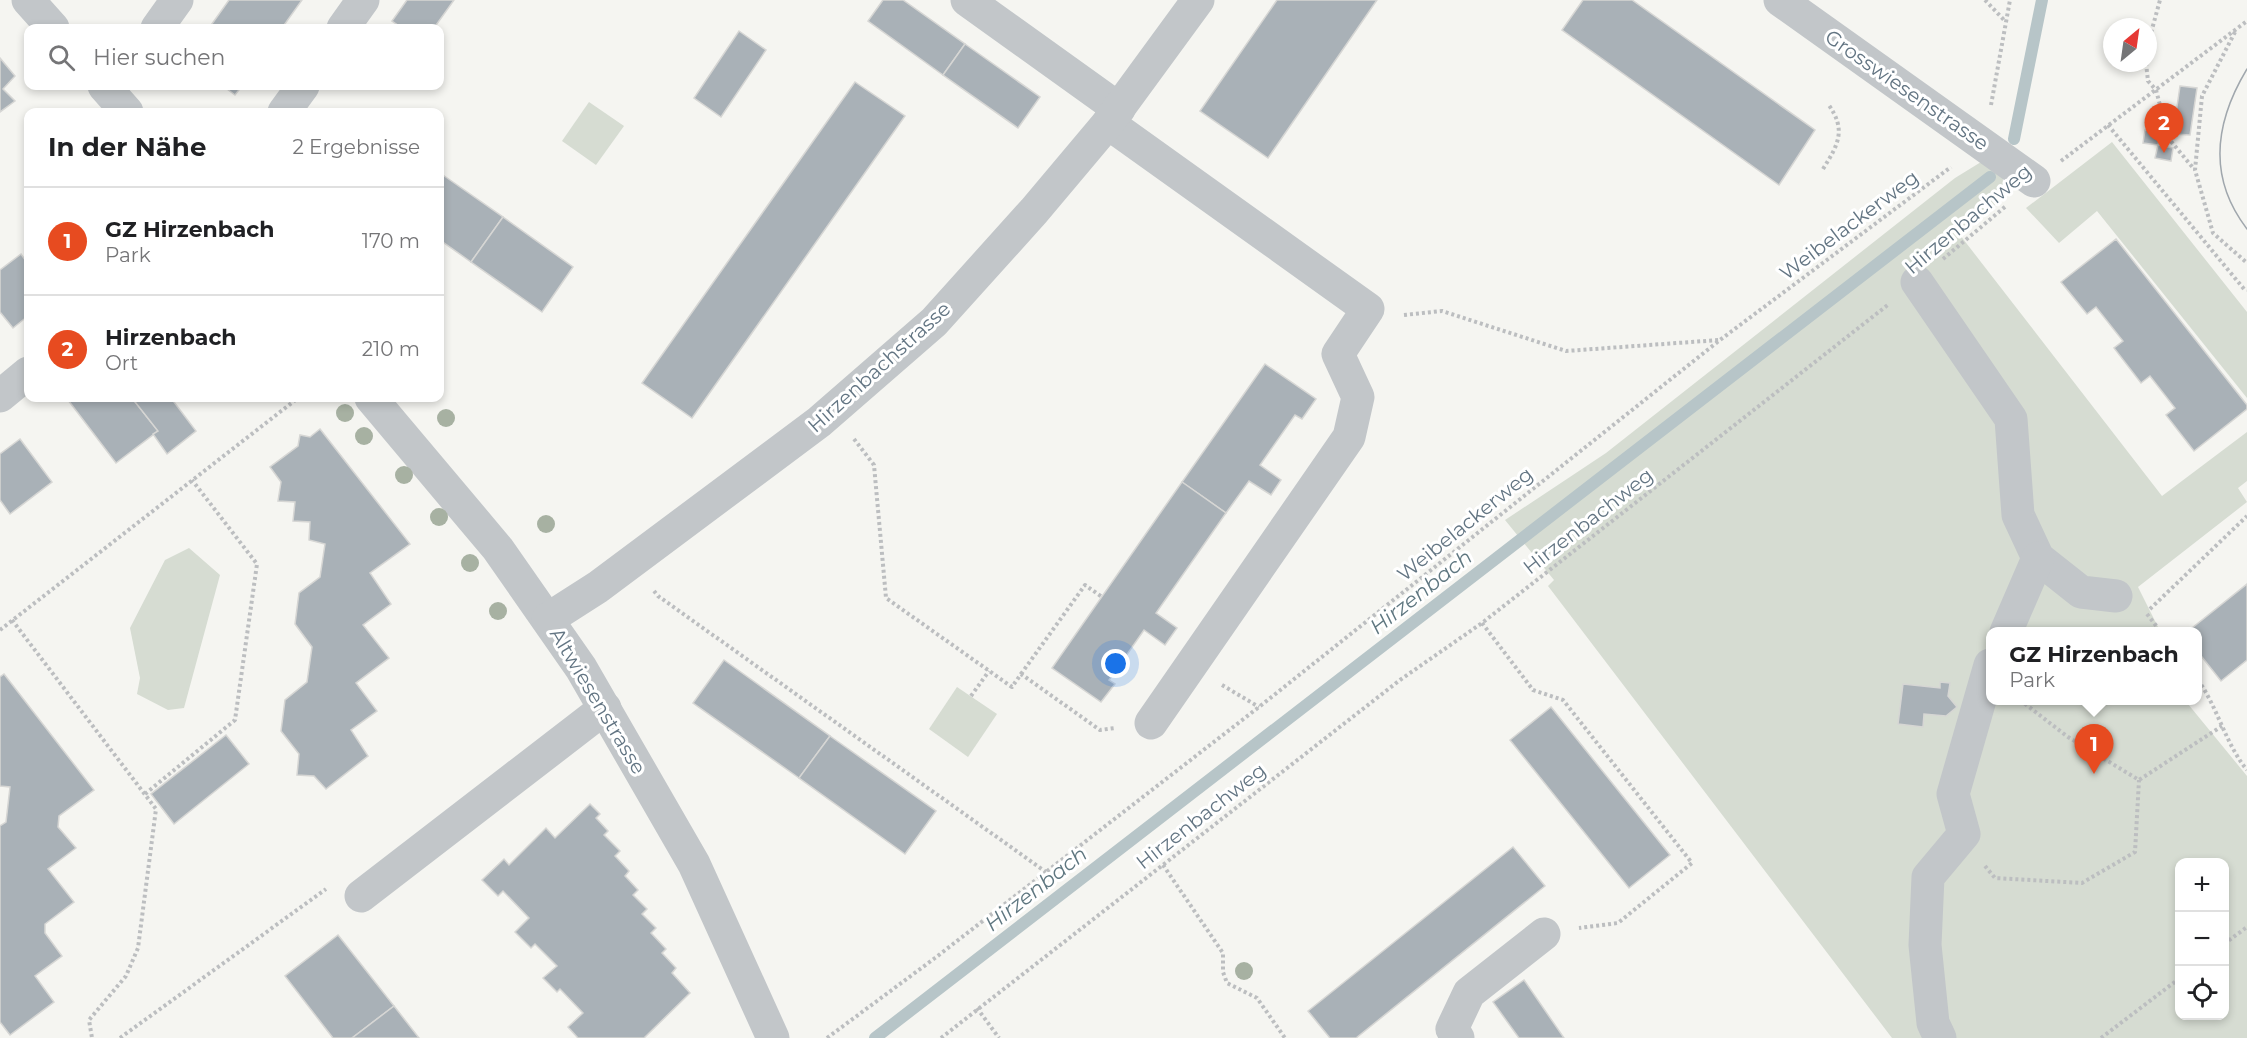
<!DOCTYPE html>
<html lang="de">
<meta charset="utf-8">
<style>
body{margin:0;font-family:Montserrat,sans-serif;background:#f6f6f6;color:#202124}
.controls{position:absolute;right:18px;bottom:18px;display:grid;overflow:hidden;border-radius:12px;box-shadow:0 3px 9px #0003}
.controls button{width:54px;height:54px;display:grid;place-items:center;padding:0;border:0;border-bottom:2px solid #e0e0e0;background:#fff;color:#202124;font:30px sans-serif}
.compass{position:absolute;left:2103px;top:18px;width:54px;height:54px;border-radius:50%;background:#fff;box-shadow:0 3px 9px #0003;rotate:29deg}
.you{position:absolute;left:1116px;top:664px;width:21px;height:21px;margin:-15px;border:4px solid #fff;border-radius:50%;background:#1a73e8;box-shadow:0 0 0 9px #1a73e833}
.badge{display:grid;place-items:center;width:39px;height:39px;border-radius:50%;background:#e74b20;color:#fff;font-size:20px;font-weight:700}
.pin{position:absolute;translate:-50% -50px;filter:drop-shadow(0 2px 3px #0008)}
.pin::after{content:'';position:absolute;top:32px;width:21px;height:18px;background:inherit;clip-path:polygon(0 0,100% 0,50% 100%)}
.popup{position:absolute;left:1986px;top:627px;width:216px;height:78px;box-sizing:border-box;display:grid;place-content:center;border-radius:12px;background:#fff;filter:drop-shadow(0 2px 4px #0005);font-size:20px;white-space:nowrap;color:#757577}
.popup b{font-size:22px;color:#202124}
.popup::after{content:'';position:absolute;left:50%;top:100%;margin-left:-12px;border:12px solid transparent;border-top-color:#fff}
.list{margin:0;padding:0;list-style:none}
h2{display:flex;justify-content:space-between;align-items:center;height:78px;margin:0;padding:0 24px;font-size:26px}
h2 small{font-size:20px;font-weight:400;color:#757577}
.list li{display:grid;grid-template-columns:39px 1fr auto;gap:18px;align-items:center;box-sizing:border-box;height:108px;padding:0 24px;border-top:2px solid #e0e0e0}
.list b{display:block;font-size:22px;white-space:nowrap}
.list p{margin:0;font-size:20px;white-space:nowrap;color:#757577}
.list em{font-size:20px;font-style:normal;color:#757577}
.icon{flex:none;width:33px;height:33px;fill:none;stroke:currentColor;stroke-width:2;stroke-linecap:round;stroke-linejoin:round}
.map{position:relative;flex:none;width:2247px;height:1038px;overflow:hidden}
.search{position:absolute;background:#fff;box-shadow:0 3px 9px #0003;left:24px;top:24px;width:420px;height:66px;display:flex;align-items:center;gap:15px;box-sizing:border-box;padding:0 21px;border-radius:12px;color:#757577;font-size:22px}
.panel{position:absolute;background:#fff;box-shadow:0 3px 9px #0003;left:24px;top:108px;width:420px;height:294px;border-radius:12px}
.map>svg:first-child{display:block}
.green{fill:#d6dcd2;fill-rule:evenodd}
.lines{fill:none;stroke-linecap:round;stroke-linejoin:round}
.stream{stroke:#b7c5c8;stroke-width:12}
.building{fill:#a9b1b7;stroke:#d6d6d4;stroke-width:1.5}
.path{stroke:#bcbec0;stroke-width:4;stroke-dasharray:3 3;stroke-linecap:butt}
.minor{stroke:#c2c6c9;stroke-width:33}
.tram{stroke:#a0a7ad;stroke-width:1.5}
.tree{fill:#a7b1a2}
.labels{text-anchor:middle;stroke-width:6;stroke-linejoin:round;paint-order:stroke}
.street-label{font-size:20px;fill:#637583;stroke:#fff}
.water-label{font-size:21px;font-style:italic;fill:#5f7780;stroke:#fff}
</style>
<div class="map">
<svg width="2247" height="1038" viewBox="0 0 2247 1038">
<rect width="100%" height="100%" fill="#f5f5f1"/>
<g class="green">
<path d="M 589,102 L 624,126 L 596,165 L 562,141 Z"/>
<path d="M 2112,142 L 2247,312 L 2247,398 L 2097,211 L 2059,243 L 2026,208 Z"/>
<path d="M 1981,162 L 2003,178 L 2002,199 L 1960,235 L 2162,496 L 2247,432 L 2247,481 L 2238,488 L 2247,502 L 2138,587 L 2160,631 L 1990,632 L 1990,700 L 2192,701 L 2188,704 L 2247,776 L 2247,1038 L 1892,1038 L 1548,586 L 1554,580 L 1505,520 L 1606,453 L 1955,178 ZM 2180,862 L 2224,862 L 2224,1016 L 2180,1016 Z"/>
<path d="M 189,548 L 220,575 L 184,708 L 168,710 L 137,694 L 140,678 L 130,628 L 165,560 Z"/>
<path d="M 957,687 L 997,714 L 968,757 L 929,729 Z"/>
</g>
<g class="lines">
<g class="stream">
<path d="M 2014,139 L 2042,0"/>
<path d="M 875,1038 L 1990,177"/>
</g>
</g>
<g class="building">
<path d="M 229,0 L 302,0 L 282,28 L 209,28 Z"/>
<path d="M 407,0 L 454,0 L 434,28 L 402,28 L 392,21 Z"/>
<path d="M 883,0 L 903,0 L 965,44 L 943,75 L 868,21 Z"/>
<path d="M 1277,0 L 1377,0 L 1268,158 L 1200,111 Z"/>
<path d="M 1583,0 L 1632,0 L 1815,130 L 1779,185 L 1562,30 Z"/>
<path d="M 739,31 L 766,50 L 721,117 L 694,98 Z"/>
<path d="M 965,44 L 1040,97 L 1018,128 L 943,75 Z"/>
<path d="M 0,58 L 15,76 L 3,89 L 15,101 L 0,112 Z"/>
<path d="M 855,82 L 905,116 L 692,418 L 642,383 Z"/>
<path d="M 223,86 L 242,86 L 235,95 Z"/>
<path d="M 2180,86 L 2197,88 L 2190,135 L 2173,134 Z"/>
<path d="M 2145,130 L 2160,132 L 2158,145 L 2143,143 Z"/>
<path d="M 2158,145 L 2173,148 L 2171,161 L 2155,158 Z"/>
<path d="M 440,173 L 503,217 L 471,262 L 440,240 Z"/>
<path d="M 503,217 L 573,267 L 542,312 L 471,262 Z"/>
<path d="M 2116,239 L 2247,405 L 2247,409 L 2194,451 L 2166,415 L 2175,408 L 2150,376 L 2141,383 L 2114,348 L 2123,341 L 2096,307 L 2087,314 L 2061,282 Z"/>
<path d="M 21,254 L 28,264 L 28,316 L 13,328 L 0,312 L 0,270 Z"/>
<path d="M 1265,364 L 1316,399 L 1302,419 L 1295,415 L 1260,465 L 1281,480 L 1271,495 L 1249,481 L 1226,513 L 1182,482 Z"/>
<path d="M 70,398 L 132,398 L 158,431 L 116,463 L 68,400 Z"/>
<path d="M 132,398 L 171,398 L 196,431 L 167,454 L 153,434 L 158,431 Z"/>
<path d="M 320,429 L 410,544 L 370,573 L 391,604 L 363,625 L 389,658 L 356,683 L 377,711 L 351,730 L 368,756 L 326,789 L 314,776 L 297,775 L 299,754 L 281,731 L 285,700 L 307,682 L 312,647 L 295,624 L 299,593 L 320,577 L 325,544 L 309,540 L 310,522 L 293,521 L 295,502 L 278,501 L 281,482 L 270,467 L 298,446 L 300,435 L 310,437 Z"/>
<path d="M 20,439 L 52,482 L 10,514 L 0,500 L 0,454 Z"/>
<path d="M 1182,482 L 1226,513 L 1156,613 L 1177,628 L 1165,645 L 1144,630 L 1109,680 L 1115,684 L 1101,702 L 1052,668 Z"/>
<path d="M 2247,584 L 2247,660 L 2221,681 L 2198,652 L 2198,632 L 2187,632 Z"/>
<path d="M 724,660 L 830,736 L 799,778 L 693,703 Z"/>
<path d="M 4,674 L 94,790 L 59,816 L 58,827 L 76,848 L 48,869 L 74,902 L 45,924 L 45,933 L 62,956 L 35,976 L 54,1002 L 10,1035 L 0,1022 L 0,826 L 6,822 L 10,787 L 0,786 L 0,677 Z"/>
<path d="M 1940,682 L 1950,683 L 1948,696 L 1957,707 L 1946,716 L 1924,714 L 1923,727 L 1898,724 L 1903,684 L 1940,688 Z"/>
<path d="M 1551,707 L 1670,855 L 1629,888 L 1510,740 Z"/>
<path d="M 226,735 L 249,764 L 174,824 L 151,794 Z"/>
<path d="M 830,736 L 936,811 L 905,854 L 799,778 Z"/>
<path d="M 590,804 L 600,814 L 596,818 L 608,831 L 604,835 L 620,851 L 615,856 L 629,871 L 625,876 L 638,890 L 633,895 L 647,909 L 642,914 L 656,928 L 651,933 L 666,949 L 662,953 L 676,968 L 672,973 L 690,993 L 644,1038 L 578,1038 L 568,1027 L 583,1013 L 560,989 L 557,992 L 543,978 L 557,966 L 535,944 L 531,948 L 515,932 L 529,918 L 503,891 L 498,896 L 482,880 L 504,859 L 509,865 L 546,828 L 555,838 Z"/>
<path d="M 1513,847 L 1545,886 L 1356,1038 L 1330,1038 L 1308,1011 Z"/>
<path d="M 338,935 L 394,1006 L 352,1038 L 333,1038 L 285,976 Z"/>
<path d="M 1524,980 L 1564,1038 L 1519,1038 L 1493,1002 Z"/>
<path d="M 394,1006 L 419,1038 L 352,1038 Z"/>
</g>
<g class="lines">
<g class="path">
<path d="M 1985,0 L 2005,21"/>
<path d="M 2235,32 L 2202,96 L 2195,170 L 2213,233 L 2247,263"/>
<path d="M 2148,44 L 2160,0"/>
<path d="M 2146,63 L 2148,81 L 2156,90 L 2169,139 L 2194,169"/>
<path d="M 1991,105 L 2010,0"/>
<path d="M 2108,125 L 2244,289 L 2247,290"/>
<path d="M 2061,161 L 2247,21"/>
<path d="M 1823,169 C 1838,145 1847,130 1828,104"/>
<path d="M 1943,259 L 2006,206"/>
<path d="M 1404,315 L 1442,311 L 1566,351 L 1719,340"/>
<path d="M 854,439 L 874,465 L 886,598 L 1012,687 L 1021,674 L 1100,730 L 1115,728"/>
<path d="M 654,591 L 658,596 L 1046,872"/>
<path d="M 2150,609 L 2247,516"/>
<path d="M 2147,614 L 2161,632"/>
<path d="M 12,620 L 156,809 L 138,948 L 126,976 L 89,1020 L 92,1038"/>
<path d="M 1482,623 L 1533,690 L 1563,700 L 1692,863 L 1618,923 L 1579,928"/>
<path d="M 0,630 L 298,398"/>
<path d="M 1021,674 L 1085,585 L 1102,597"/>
<path d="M 2198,680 C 2218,708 2225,743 2247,770"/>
<path d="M 1222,685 L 1259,707"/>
<path d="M 971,696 L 989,671"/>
<path d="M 2020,700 L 2068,737 L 2139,780 L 2222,726"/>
<path d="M 145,794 L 235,720 L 257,564 L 192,480"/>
<path d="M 1163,865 L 1223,953 L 1223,972 L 1227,983 L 1257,998 L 1285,1038"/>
<path d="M 1985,866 L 1995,878 L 2082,883 L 2135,852 L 2139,780"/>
<path d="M 2224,944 L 2247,927"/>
<path d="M 977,1008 L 999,1038"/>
<path d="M 120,1038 L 326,889"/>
<path d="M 827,1038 L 935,958 L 1259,707 L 1720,340 L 1951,167"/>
<path d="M 941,1038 L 1400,680 L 1482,623 L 1889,304"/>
<path d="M 2101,1038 L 2180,978"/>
</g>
<g class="minor">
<path d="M 28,0 L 53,28"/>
<path d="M 967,0 L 1119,109"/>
<path d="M 1780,0 L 2034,181"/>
<path d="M 157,28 L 177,0"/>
<path d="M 343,28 L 363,0"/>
<path d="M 104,86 L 127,112"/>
<path d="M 284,112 L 303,86"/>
<path d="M 1108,123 L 1368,309 L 1338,354 L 1358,397 L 1349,437 L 1151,723"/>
<path d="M 1917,282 L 2011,419 L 2018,515 L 2038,558 L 2081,592 L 2116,596"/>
<path d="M 0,396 L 28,373"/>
<path d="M 371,398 L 498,549 L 581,668 L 694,864 L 773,1038"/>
<path d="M 548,619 L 598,587 L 819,422 L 934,322 L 1034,211 L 1108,123 L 1198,0"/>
<path d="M 2006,632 L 2038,558"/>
<path d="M 361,896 L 605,708"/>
<path d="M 1458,1038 L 1452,1029 L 1469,993 L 1544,934"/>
<path d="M 1940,1038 L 1933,1023 L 1925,945 L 1928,877 L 1964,834 L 1953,794 L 1990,665"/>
</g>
<path class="tram" d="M 2247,69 C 2215,122 2207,177 2247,229"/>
</g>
<g class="tree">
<circle cx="345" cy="413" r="9"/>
<circle cx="446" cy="418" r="9"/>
<circle cx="364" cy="436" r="9"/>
<circle cx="404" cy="475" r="9"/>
<circle cx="439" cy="517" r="9"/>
<circle cx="546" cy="524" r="9"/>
<circle cx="470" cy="563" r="9"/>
<circle cx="498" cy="611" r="9"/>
<circle cx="1244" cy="971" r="9"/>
</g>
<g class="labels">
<g class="street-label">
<text transform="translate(1907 90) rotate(35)" y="7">Grosswiesenstrasse</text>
<text transform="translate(1968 219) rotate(-40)" y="7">Hirzenbachweg</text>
<text transform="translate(1849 225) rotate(-37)" y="7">Weibelackerweg</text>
<text transform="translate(879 367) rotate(-42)" y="7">Hirzenbachstrasse</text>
<text transform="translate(1588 521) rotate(-38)" y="7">Hirzenbachweg</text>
<text transform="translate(1465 524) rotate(-39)" y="7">Weibelackerweg</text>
<text transform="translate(598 701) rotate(59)" y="7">Altwiesenstrasse</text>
<text transform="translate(1201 816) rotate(-38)" y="7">Hirzenbachweg</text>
</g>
<g class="water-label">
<text transform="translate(1421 592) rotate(-38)" y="7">Hirzenbach</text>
<text transform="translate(1036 889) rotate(-38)" y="7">Hirzenbach</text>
</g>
</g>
</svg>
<div class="controls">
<button>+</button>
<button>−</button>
<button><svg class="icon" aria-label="locate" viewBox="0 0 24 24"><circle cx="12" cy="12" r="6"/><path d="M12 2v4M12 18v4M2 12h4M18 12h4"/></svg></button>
</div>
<svg class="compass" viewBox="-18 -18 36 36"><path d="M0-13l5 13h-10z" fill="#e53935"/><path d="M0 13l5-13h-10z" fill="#757577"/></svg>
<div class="you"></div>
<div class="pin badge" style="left:2094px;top:774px">1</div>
<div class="popup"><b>GZ Hirzenbach</b>Park</div>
<div class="pin badge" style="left:2164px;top:153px">2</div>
<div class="search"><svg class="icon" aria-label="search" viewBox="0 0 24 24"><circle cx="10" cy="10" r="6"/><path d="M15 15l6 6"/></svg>Hier suchen</div>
<section class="panel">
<h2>In der Nähe<small>2 Ergebnisse</small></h2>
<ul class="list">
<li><span class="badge">1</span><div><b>GZ Hirzenbach</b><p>Park</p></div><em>170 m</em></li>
<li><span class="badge">2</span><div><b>Hirzenbach</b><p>Ort</p></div><em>210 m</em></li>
</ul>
</section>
</div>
